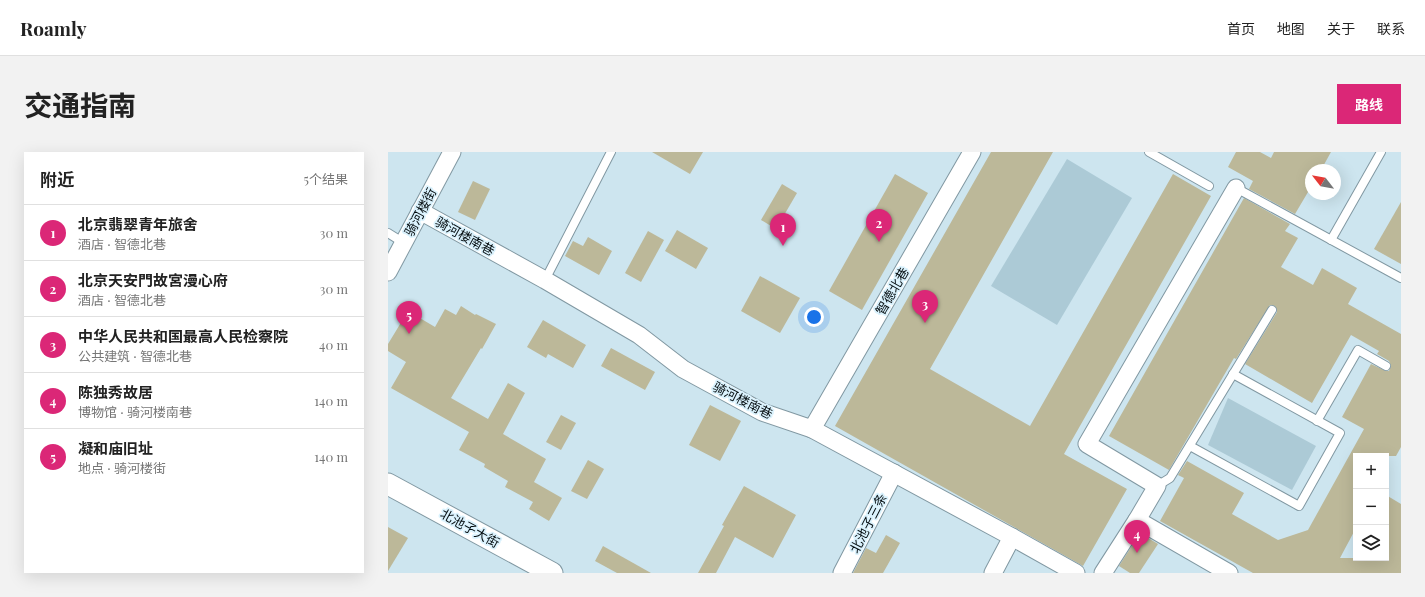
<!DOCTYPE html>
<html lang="zh">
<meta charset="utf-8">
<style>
body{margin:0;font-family:"Playfair Display","Noto Sans SC",serif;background:#f2f2f2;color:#222}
.controls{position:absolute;right:12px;bottom:12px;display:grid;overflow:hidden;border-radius:0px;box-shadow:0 4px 16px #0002}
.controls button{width:36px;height:36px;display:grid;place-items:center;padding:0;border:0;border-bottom:1px solid #e0e0e0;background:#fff;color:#222;font:20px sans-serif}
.compass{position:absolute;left:917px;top:12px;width:36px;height:36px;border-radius:50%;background:#fff;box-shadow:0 4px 16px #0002;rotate:301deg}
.you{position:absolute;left:426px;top:165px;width:14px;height:14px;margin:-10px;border:3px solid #fff;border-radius:50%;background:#1a73e8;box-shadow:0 0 0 6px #1a73e833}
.badge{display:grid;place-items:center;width:26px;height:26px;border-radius:50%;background:#db2777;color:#fff;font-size:13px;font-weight:700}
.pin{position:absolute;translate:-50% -33px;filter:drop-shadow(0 1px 2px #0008)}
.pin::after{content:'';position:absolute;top:21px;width:14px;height:12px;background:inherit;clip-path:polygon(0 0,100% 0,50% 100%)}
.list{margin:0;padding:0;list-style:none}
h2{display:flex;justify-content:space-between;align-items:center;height:52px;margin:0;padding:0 16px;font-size:17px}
h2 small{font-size:13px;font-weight:400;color:#767676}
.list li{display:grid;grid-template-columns:26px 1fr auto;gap:12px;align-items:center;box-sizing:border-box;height:56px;padding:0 16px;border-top:1px solid #e0e0e0}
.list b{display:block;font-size:15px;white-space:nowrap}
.list p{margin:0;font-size:13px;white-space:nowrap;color:#767676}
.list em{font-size:13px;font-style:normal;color:#767676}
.icon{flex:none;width:22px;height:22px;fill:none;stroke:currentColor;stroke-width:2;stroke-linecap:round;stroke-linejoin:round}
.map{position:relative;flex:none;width:1013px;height:421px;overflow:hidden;border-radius:0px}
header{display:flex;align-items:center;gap:24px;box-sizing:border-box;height:56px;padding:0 20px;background:#fff;border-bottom:1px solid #e0e0e0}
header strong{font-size:19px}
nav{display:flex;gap:22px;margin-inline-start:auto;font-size:14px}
.intro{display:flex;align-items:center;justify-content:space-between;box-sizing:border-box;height:96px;padding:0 24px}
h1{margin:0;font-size:28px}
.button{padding:10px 18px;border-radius:0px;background:#db2777;color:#fff;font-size:14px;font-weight:700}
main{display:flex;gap:24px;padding:0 24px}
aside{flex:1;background:#fff;border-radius:0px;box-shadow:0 4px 16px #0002}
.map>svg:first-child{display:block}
.green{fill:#accad6}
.building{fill:#bcb899}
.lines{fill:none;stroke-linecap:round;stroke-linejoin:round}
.service-casing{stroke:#8198a2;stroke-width:10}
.minor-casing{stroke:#8198a2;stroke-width:19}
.tertiary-casing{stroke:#8198a2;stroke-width:23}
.service{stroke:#fff;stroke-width:8}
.minor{stroke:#fff;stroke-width:17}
.tertiary{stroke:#fff;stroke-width:21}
.labels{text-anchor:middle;stroke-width:3.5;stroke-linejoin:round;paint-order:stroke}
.street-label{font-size:13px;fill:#050d10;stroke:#daf2fd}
</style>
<header>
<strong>Roamly</strong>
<nav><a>首页</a><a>地图</a><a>关于</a><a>联系</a></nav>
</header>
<div class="intro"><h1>交通指南</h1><a class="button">路线</a></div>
<main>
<aside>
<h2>附近<small>5个结果</small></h2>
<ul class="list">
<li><span class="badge">1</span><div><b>北京翡翠青年旅舍</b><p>酒店 · 智德北巷</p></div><em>30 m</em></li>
<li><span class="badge">2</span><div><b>北京天安門故宮漫心府</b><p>酒店 · 智德北巷</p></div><em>30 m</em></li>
<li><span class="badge">3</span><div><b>中华人民共和国最高人民检察院</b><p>公共建筑 · 智德北巷</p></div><em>40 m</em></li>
<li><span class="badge">4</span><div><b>陈独秀故居</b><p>博物馆 · 骑河楼南巷</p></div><em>140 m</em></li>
<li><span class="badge">5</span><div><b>凝和庙旧址</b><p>地点 · 骑河楼街</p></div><em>140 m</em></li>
</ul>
</aside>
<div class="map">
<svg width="1013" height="421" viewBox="0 0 1013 421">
<rect width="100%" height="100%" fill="#cde5ef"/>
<g class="green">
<path d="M 679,7 L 744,46 L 669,173 L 603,134 Z"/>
<path d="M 840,246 L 928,294 L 904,338 L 820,293 Z"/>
</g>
<g class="building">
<path d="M 264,0 L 315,0 L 302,22 Z"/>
<path d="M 603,0 L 665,0 L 542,217 L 642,274 L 785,22 L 823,44 L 676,302 L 739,337 L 695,414 L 447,274 Z"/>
<path d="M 848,0 L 872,0 L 883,6 L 886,0 L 943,0 L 933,18 L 923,18 L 923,35 L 907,62 L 861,37 L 865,29 L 840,15 Z"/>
<path d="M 507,22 L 540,41 L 474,158 L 441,139 Z"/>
<path d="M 85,29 L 102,37 L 87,68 L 70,60 Z"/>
<path d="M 394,32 L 409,41 L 388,77 L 373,68 Z"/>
<path d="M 856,46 L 902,72 L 897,79 L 910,86 L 893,115 L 925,133 L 934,116 L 969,136 L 960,152 L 1013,182 L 1013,295 L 1008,304 L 968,304 L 968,376 L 952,406 L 998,406 L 998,343 L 1013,352 L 1013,421 L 865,421 L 772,369 L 796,326 L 790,323 L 799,309 L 856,341 L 844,362 L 890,388 L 920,378 L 976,277 L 954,265 L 983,212 L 998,219 L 1001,219 L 1003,214 L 1001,209 L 989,202 L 991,199 L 963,183 L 924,251 L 857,212 L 889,160 L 889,158 L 887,154 L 882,153 L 848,207 L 846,206 L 781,318 L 721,284 Z"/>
<path d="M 1013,50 L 1013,112 L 986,97 Z"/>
<path d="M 289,78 L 320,96 L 308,117 L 277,99 Z"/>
<path d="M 260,79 L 276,88 L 253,130 L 237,121 Z"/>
<path d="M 200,85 L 224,99 L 211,123 L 177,104 L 185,89 L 195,94 Z"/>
<path d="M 372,124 L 412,146 L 392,181 L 353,159 Z"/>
<path d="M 73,154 L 87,163 L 88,162 L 108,172 L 94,197 L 93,196 L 63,246 L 100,267 L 120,231 L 137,241 L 115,282 L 158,307 L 146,330 L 174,346 L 161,369 L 141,357 L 145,350 L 117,335 L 120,329 L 96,315 L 97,312 L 71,298 L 81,280 L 3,236 L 18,210 L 0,199 L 0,192 L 20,159 L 47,175 L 57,157 L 68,163 Z"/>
<path d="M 155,168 L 198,193 L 185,216 L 160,202 L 158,206 L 139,195 Z"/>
<path d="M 223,196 L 267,220 L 257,238 L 213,214 Z"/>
<path d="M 322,253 L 353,269 L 332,309 L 301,293 Z"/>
<path d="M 173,263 L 188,271 L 173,298 L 158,290 Z"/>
<path d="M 200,308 L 216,317 L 199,347 L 183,339 Z"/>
<path d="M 356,334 L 408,363 L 385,406 L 347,385 L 328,421 L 310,421 L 336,374 L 334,373 Z"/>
<path d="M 0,375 L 20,386 L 0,419 Z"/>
<path d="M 752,381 L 770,392 L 751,421 L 742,421 L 731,414 Z"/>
<path d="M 498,383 L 512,391 L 495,421 L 465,421 L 478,396 L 488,401 Z"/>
<path d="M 215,394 L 263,421 L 229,421 L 207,409 Z"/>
</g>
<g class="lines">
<g class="service-casing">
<g id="service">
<path d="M 761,0 L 821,34"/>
<path d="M 848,36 L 1013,126"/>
<path d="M 0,81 L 16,91"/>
<path d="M 943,88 L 993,0"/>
<path d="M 157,128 L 223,0"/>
<path d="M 929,269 L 970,198 L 998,214"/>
<path d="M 802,294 L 911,354 L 952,281 L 845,222"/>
<path d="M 769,334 L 782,326 L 884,158"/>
</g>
</g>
<g class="minor-casing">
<g id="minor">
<path d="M 32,59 L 157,128 L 251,183 L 295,217 L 374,260 L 424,277 L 624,385 L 688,421"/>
<path d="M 0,120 L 64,0"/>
<path d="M 424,277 L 584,0"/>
<path d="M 749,368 L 769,334 L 699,292 L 848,36"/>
<path d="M 454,421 L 506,321"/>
<path d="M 605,421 L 624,385"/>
<path d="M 715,421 L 749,368 L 841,421"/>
</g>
</g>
<g class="tertiary-casing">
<path id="tertiary" d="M 0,332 L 164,421"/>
</g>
<use href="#service" class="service"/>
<use href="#minor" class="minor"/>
<use href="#tertiary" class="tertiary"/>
</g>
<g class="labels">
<g class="street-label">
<text transform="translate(32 60) rotate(-62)" y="5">骑河楼街</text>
<text transform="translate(77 84) rotate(29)" y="5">骑河楼南巷</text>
<text transform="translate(504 139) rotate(-60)" y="5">智德北巷</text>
<text transform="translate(355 248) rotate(27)" y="5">骑河楼南巷</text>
<text transform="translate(480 371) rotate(-63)" y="5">北池子三条</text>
<text transform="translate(82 376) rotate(29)" y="5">北池子大街</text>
</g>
</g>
</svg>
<div class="controls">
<button>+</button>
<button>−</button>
<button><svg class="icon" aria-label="layers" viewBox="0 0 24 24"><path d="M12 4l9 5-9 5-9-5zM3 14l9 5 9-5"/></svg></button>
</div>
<svg class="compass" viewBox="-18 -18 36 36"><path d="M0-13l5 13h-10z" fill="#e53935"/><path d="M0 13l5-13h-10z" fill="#767676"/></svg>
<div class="you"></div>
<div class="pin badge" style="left:395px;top:94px">1</div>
<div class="pin badge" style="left:491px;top:90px">2</div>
<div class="pin badge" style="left:537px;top:171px">3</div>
<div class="pin badge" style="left:749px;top:401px">4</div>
<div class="pin badge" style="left:21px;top:182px">5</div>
</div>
</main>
